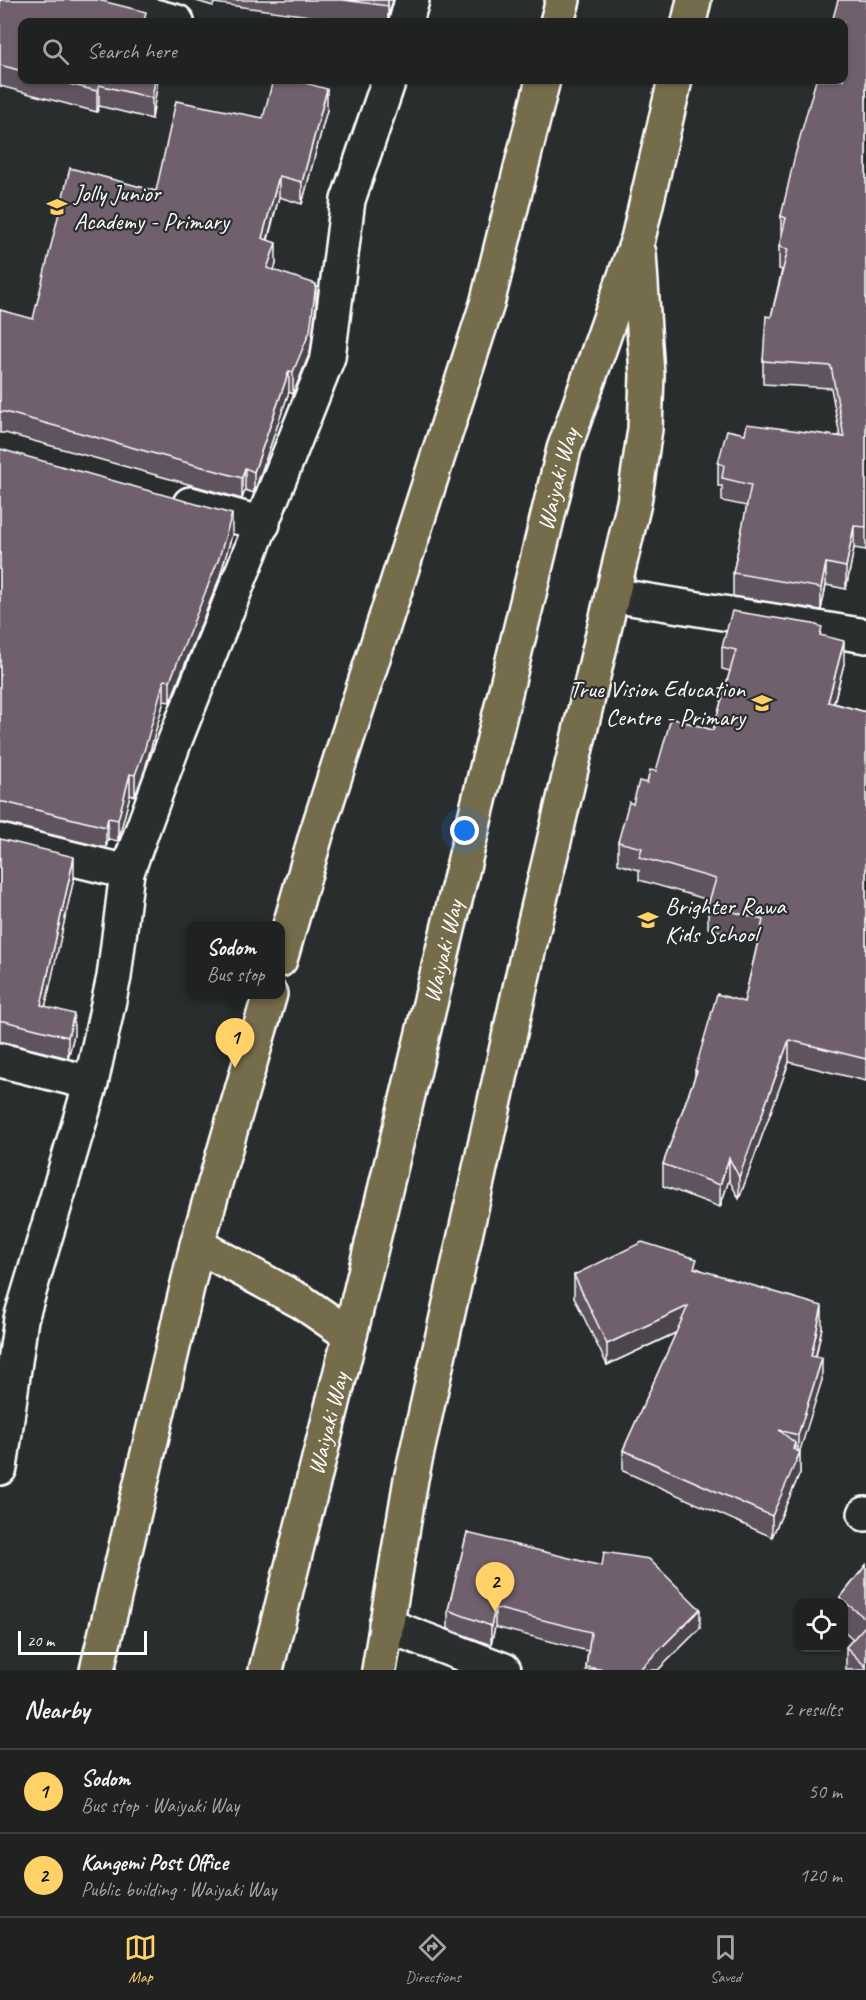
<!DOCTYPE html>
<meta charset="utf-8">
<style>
body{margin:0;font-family:Caveat,sans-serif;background:#282a2a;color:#f1f3f6}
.controls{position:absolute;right:18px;bottom:18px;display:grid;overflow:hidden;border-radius:12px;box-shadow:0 2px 4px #0004}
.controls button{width:54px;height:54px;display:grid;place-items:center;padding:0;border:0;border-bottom:2px solid #3d3f40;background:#202222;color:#f1f3f6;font:30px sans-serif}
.scale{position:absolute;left:18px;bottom:15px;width:129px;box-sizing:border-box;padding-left:6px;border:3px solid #fff;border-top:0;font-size:16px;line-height:21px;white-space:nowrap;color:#fff;-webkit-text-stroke:4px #2a2d2e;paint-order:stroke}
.you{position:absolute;left:465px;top:831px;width:21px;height:21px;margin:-15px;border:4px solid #fff;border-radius:50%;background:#1a73e8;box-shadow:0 0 0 9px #1a73e833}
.badge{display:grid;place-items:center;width:39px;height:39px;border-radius:50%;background:#ffd166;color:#111;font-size:20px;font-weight:700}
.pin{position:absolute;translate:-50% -50px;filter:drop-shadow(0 2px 3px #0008)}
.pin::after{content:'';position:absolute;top:32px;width:21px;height:18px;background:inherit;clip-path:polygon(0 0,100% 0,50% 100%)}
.popup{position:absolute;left:186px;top:921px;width:99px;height:78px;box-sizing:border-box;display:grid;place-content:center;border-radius:12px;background:#202222;filter:drop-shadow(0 2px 4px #0005);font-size:20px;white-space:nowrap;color:#a2a4a5}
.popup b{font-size:22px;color:#f1f3f6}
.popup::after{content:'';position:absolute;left:50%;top:100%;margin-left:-12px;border:12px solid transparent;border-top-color:#202222}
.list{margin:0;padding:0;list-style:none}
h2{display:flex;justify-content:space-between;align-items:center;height:78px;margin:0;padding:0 24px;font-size:26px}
h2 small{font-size:20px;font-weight:400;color:#a2a4a5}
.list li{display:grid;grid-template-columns:39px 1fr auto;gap:18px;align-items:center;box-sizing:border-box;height:84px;padding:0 24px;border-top:2px solid #3d3f40}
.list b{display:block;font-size:22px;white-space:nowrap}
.list p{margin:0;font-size:20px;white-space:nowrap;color:#a2a4a5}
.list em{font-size:20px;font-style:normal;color:#a2a4a5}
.icon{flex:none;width:33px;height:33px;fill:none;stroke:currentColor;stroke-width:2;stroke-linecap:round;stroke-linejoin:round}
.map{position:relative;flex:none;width:866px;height:1670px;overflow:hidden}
.search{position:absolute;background:#202222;box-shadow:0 2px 4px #0004;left:18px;right:18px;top:18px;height:66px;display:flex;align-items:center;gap:15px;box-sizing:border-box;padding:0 21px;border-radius:12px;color:#a2a4a5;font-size:22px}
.sheet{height:246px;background:#202222}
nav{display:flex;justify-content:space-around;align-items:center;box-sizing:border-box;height:84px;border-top:2px solid #3d3f40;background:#202222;font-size:16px;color:#a2a4a5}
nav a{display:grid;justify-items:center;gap:3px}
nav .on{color:#ffd166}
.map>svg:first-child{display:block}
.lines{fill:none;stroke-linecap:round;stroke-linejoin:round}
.minor-casing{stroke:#fff;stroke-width:38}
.trunk-casing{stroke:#fff;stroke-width:38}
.minor{stroke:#2a2d2e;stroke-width:33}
.trunk{stroke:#746c4b;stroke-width:33}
.wall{fill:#5f535f;stroke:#fff;stroke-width:1.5}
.shaded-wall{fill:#4e444d;stroke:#fff;stroke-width:1.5}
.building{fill:#6f616e;stroke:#fff;stroke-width:1.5}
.labels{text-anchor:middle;stroke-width:4.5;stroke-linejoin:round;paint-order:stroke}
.poi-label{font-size:24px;fill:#fff;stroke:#2a2d2e;text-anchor:start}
.street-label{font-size:24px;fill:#fff;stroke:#2a2d2e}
</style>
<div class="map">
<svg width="866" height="1670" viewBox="0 0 866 1670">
<rect width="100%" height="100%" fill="#2a2d2e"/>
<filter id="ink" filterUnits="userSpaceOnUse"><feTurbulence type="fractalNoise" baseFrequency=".0167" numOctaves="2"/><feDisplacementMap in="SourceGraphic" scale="12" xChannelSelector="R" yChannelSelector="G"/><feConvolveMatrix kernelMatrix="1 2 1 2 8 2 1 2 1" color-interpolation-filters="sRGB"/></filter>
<g filter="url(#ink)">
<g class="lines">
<g class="minor-casing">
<g id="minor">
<path d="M 92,0 L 177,22"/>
<path d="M 406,22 L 412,0"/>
<path d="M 190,504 L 263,524"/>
<path d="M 612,595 L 866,636"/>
<path d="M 0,841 L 127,872"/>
<path d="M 0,1060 L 91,1083"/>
<path d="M 0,1468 L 21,1319 L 91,1083 L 114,977 L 127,872 L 174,743 L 328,357 L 348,200 L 389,80"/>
<path d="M 865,1514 L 866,1514"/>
<path d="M 386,1625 L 504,1670"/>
</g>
</g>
<g class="trunk-casing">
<g id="trunk">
<path d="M 557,22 L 563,0"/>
<path d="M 689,22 L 694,0"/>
<path d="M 280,960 L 316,835 L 487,304 L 543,80"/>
<path d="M 197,1245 L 302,1302 L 350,1335"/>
<path d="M 97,1670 L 197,1245 L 270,994"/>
<path id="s1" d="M 266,1670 L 350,1335 L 564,449 L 638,239 L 675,80"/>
<path d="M 379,1670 L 411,1479 L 532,934 L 634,503 L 645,429 L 647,375 L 639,253"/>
</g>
</g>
<use href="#minor" class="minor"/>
<use href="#trunk" class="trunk"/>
</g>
<g class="wall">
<path d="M 0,0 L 146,22 L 22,22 L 22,80 L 158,80 L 152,119 L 99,106 L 97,112 L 0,86 Z"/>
<path d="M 193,0 L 393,0 L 388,16 L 388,22 L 353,22 L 214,3 L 213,6 Z"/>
<path d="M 866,0 L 866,550 L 854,548 L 846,589 L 826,585 L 821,610 L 733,596 L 733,573 L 747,506 L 722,501 L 722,486 L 718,486 L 718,463 L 745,434 L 840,436 L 831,388 L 763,384 L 763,361 L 771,317 L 782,270 L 779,269 L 779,247 L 781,238 L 781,216 Z"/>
<path d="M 327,110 L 302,204 L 279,197 L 268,240 L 276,264 L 274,270 L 316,305 L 310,352 L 293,394 L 289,392 L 254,493 L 245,490 L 242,499 L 5,433 L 0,433 L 0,310 L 33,319 L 156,191 L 263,118 Z"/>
<path d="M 0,449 L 232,535 L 219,579 L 170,702 L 164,701 L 145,769 L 135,796 L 130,795 L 118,841 L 108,839 L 106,848 L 4,823 L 0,823 Z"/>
<path d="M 822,636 L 844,664 L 834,703 L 866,712 L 866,1081 L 789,1062 L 739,1199 L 729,1180 L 720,1207 L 663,1186 L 663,1164 L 695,1076 L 695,1070 L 744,1002 L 758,941 L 708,928 L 708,905 L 709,900 L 639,880 L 639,870 L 618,864 L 618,842 L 633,804 L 647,783 L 656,771 L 713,730 L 730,671 L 722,669 L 722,647 Z"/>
<path d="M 0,839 L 74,878 L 45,1007 L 74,1035 L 68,1058 L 4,1042 L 0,1042 Z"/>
<path d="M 697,1268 L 822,1327 L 816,1357 L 822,1380 L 799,1451 L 800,1473 L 772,1537 L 623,1471 L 623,1450 L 676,1333 L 607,1365 L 574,1297 L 574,1275 Z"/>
<path d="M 467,1533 L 700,1628 L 658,1670 L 586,1670 L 588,1651 L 495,1627 L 491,1645 L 448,1629 L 448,1610 Z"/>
<path d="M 866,1565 L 866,1670 L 846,1670 L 846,1647 L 853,1639 L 843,1630 L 843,1602 L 840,1602 L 840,1598 Z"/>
</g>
<g class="shaded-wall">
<path d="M 388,0 L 393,0 L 388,16 Z"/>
<path d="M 155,80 L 158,80 L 152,119 L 152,98 Z"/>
<path d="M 99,85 L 99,106 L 97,112 L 97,91 Z"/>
<path d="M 327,89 L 327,110 L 302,204 L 302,182 Z"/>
<path d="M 279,176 L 279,197 L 262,259 L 262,238 Z"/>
<path d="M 276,243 L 276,264 L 267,289 L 267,268 Z"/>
<path d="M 316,284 L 316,305 L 310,352 L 293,394 L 293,372 Z"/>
<path d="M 289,371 L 289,392 L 254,493 L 254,472 Z"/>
<path d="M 245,468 L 245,490 L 242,499 L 242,478 Z"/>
<path d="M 232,514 L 232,535 L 219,579 L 170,702 L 170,681 Z"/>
<path d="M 854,526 L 854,548 L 846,589 L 846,567 Z"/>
<path d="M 826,563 L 826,585 L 821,610 L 821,588 Z"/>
<path d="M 844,641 L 844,664 L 828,724 L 828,702 Z"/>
<path d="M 164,680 L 164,701 L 145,769 L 135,796 L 135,775 Z"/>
<path d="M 130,774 L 130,795 L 118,841 L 118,820 Z"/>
<path d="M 108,818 L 108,839 L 106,848 L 106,827 Z"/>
<path d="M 74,857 L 74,878 L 41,1026 L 41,1005 Z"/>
<path d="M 74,1014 L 74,1035 L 68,1058 L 68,1037 Z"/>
<path d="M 789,1040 L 789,1062 L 739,1199 L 739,1177 Z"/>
<path d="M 729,1158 L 729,1180 L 720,1207 L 720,1185 Z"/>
<path d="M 688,1306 L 688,1327 L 607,1365 L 607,1344 Z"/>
<path d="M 822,1306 L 822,1327 L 811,1377 L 811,1356 Z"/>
<path d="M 822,1358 L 822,1380 L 798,1457 L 800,1452 L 800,1473 L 772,1537 L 772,1516 L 795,1443 L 795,1463 L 798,1457 L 798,1435 Z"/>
<path d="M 495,1608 L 495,1627 L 491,1645 L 491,1626 Z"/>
<path d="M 700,1609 L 700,1628 L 658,1670 L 639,1670 Z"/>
</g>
<g class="building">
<path d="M 0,0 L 98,0 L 146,12 L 144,22 L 22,22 L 22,71 L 0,65 Z"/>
<path d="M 343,0 L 388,0 L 388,6 Z"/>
<path d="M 838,0 L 866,0 L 866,527 L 854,526 L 846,567 L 826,563 L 821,588 L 733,573 L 751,485 L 722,478 L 724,465 L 718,463 L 727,430 L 745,434 L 747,424 L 844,437 L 831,366 L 763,361 L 766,316 L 771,317 L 788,249 L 779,247 L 786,218 L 781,216 L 795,155 L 816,80 L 843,80 L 843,22 L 832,22 Z"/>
<path d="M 53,80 L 155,80 L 152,98 L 99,85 L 97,91 Z"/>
<path d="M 273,80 L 294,80 L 327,89 L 302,182 L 279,176 L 262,238 L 276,243 L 267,268 L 316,284 L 310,331 L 293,372 L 289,371 L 254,472 L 245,468 L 242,478 L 5,412 L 0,412 L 0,310 L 33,319 L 70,168 L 156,191 L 176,101 L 263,118 Z"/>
<path d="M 0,449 L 232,514 L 219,558 L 170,681 L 164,680 L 145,748 L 135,775 L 130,774 L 118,820 L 108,818 L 106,827 L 4,802 L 0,802 Z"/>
<path d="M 732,611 L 813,624 L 822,627 L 820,635 L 844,641 L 828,702 L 866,712 L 866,1059 L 789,1040 L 739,1177 L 729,1158 L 720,1185 L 663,1164 L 697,1071 L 695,1070 L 717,994 L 744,1002 L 763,920 L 708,905 L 716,879 L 639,857 L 642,848 L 618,842 L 629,802 L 633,804 L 639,781 L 647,783 L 650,770 L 656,771 L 671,718 L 713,730 L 736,650 L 722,647 Z"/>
<path d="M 0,839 L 74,857 L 41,1005 L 74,1014 L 68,1037 L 4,1021 L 0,1021 Z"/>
<path d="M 642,1242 L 697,1259 L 694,1268 L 822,1306 L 811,1356 L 822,1358 L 798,1435 L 779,1430 L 795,1443 L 793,1449 L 800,1452 L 772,1516 L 623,1450 L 688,1306 L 607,1344 L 574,1275 Z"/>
<path d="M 467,1533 L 602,1566 L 604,1552 L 649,1559 L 700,1609 L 639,1670 L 606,1670 L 586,1667 L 591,1632 L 495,1608 L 491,1626 L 448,1610 Z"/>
<path d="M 866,1565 L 866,1619 L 840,1598 Z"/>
<path d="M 866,1625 L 866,1667 L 846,1647 Z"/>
</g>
</g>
<defs>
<g id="school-bare" transform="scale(1.62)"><path d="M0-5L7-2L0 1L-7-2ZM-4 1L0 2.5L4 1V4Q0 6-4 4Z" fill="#ffd166" stroke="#2a2d2e" stroke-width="2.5" paint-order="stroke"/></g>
</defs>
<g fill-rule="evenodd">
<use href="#school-bare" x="57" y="207"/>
<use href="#school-bare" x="762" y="703"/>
<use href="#school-bare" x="648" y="920"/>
</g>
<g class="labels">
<g class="poi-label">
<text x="74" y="201">Jolly Junior<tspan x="74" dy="28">Academy - Primary</tspan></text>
<text x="745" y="697" text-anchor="end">True Vision Education<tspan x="745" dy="28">Centre - Primary</tspan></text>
<text x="665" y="914">Brighter Rawa<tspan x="665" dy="28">Kids School</tspan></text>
</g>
<g class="street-label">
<text dy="8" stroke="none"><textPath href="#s1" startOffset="1226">Waiyaki Way</textPath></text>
<text dy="8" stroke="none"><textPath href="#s1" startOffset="740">Waiyaki Way</textPath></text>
<text dy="8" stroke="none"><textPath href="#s1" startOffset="254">Waiyaki Way</textPath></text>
</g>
</g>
</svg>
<div class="controls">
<button><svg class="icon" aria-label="locate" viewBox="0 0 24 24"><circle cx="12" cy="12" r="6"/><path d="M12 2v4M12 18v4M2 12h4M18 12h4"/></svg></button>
</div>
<div class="scale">20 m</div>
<div class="you"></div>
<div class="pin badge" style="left:235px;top:1068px">1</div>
<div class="popup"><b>Sodom</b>Bus stop</div>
<div class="pin badge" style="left:495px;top:1612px">2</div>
<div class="search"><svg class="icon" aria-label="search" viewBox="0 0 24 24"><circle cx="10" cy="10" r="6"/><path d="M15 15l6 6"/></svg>Search here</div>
</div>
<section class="sheet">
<h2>Nearby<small>2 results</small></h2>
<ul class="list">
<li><span class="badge">1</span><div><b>Sodom</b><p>Bus stop · Waiyaki Way</p></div><em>50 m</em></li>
<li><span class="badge">2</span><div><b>Kangemi Post Office</b><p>Public building · Waiyaki Way</p></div><em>120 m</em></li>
</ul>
</section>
<nav>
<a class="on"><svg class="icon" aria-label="map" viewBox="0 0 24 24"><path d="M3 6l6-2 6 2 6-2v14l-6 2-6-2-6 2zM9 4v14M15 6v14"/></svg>Map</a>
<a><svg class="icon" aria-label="directions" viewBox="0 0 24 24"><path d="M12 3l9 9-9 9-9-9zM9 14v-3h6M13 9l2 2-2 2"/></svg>Directions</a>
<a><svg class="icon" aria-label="saved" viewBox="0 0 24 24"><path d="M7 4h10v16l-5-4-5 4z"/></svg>Saved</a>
</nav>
